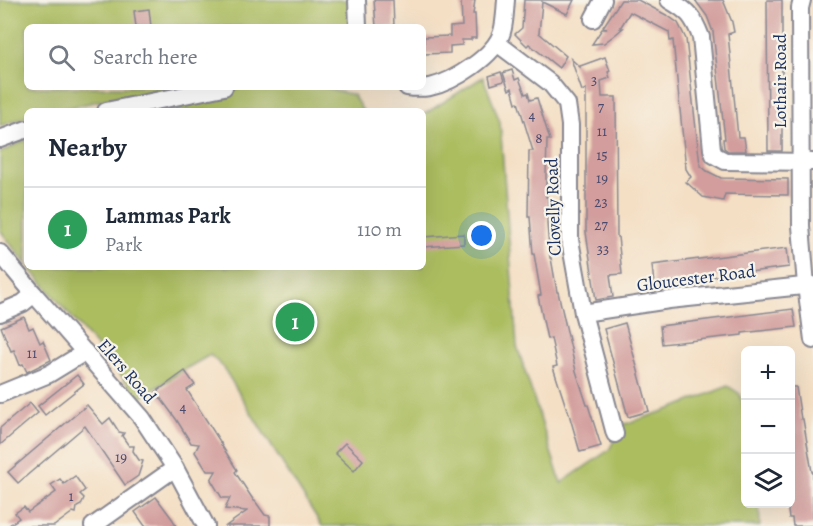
<!DOCTYPE html>
<meta charset="utf-8">
<style>
body{margin:0;font-family:Alegreya,serif;background:#f6f6f7;color:#1f2937}
.controls{position:absolute;right:18px;bottom:18px;display:grid;overflow:hidden;border-radius:9px;box-shadow:0 6px 24px #0002}
.controls button{width:54px;height:54px;display:grid;place-items:center;padding:0;border:0;border-bottom:2px solid #e0e1e3;background:#fff;color:#1f2937;font:30px sans-serif}
.you{position:absolute;left:482px;top:236px;width:21px;height:21px;margin:-15px;border:4px solid #fff;border-radius:50%;background:#1a73e8;box-shadow:0 0 0 9px #1a73e833}
.badge{display:grid;place-items:center;width:39px;height:39px;border-radius:50%;background:#c8321e;color:#fff;font-size:20px;font-weight:700}
.pin{position:absolute;translate:-50% -50%;border:3px solid #fff;box-shadow:0 2px 6px #0006}
.list{margin:0;padding:0;list-style:none}
h2{display:flex;justify-content:space-between;align-items:center;height:78px;margin:0;padding:0 24px;font-size:26px}
h2 small{font-size:20px;font-weight:400;color:#747a83}
.list li{display:grid;grid-template-columns:39px 1fr auto;gap:18px;align-items:center;box-sizing:border-box;height:84px;padding:0 24px;border-top:2px solid #e0e1e3}
.list b{display:block;font-size:22px;white-space:nowrap}
.list p{margin:0;font-size:20px;white-space:nowrap;color:#747a83}
.list em{font-size:20px;font-style:normal;color:#747a83}
.icon{flex:none;width:33px;height:33px;fill:none;stroke:currentColor;stroke-width:2;stroke-linecap:round;stroke-linejoin:round}
.map{position:relative;flex:none;width:813px;height:526px;overflow:hidden}
.search{position:absolute;background:#fff;box-shadow:0 6px 24px #0002;left:24px;top:24px;width:402px;height:66px;display:flex;align-items:center;gap:15px;box-sizing:border-box;padding:0 21px;border-radius:9px;color:#747a83;font-size:22px}
.panel{position:absolute;background:#fff;box-shadow:0 6px 24px #0002;left:24px;top:108px;width:402px;height:162px;border-radius:9px}
.map>svg:first-child{display:block}
.green{fill:#acbd60;stroke:#64765f;stroke-width:1.5}
.building{fill:#d29d9c}
.lines{fill:none;stroke-linecap:round;stroke-linejoin:round}
.minor-casing{stroke:#888791;stroke-width:20}
.minor{stroke:#fff;stroke-width:16}
.labels{text-anchor:middle;stroke-width:4.5;stroke-linejoin:round;paint-order:stroke}
.number-label{font-size:15px;fill:#494a6e}
.street-label{font-size:18px;fill:#1b2f5e;stroke:#f7f3e8}
</style>
<div class="map">
<svg width="813" height="526" viewBox="0 0 813 526">
<rect width="100%" height="100%" fill="#f7f3e8"/>
<filter id="ink" filterUnits="userSpaceOnUse"><feTurbulence type="fractalNoise" baseFrequency=".0167" numOctaves="2"/><feDisplacementMap in="SourceGraphic" scale="12" xChannelSelector="R" yChannelSelector="G"/><feConvolveMatrix kernelMatrix="1 2 1 2 8 2 1 2 1" color-interpolation-filters="sRGB"/></filter>
<filter id="wash" filterUnits="userSpaceOnUse"><feTurbulence type="fractalNoise" baseFrequency=".008" numOctaves="4" result="noise"/><feDisplacementMap in="SourceGraphic" scale="24" xChannelSelector="R" yChannelSelector="G"/><feGaussianBlur stdDeviation="1.35" result="paint"/><feColorMatrix in="noise" values="0 0 0 0 0 0 0 0 0 0 0 0 0 0 0 0 0 1.4 0 .05"/><feComposite in="paint" operator="in"/></filter>
<g filter="url(#wash)">
<rect width="100%" height="100%" fill="#f4dfc4"/>
<g class="green">
<path d="M 0,0 L 348,0 L 351,27 L 27,27 L 27,87 L 189,87 L 112,98 L 54,111 L 27,111 L 27,117 L 0,126 Z"/>
<path d="M 483,77 L 500,122 L 517,346 L 561,483 L 609,450 L 622,425 L 676,407 L 728,386 L 740,394 L 746,419 L 746,504 L 759,504 L 760,526 L 322,526 L 274,450 L 223,367 L 210,355 L 187,368 L 140,398 L 29,267 L 423,267 L 423,115 Z"/>
<path d="M 248,87 L 323,87 L 353,95 L 363,111 L 134,111 L 215,92 Z"/>
<path d="M 27,139 L 27,265 L 0,230 L 0,153 Z"/>
</g>
<g id="blocks">
<g class="building">
<path d="M 374,0 L 393,0 L 394,27 L 376,27 Z"/>
<path d="M 461,0 L 475,0 L 473,14 L 475,14 L 476,38 L 471,38 L 471,40 L 462,40 L 462,45 L 450,46 L 450,53 L 424,54 L 424,37 L 450,36 L 450,27 L 462,26 Z"/>
<path d="M 524,0 L 574,0 L 567,14 L 542,2 L 539,33 L 566,56 L 559,68 L 529,44 L 527,46 L 515,34 L 522,28 Z"/>
<path d="M 621,0 L 638,0 L 668,16 L 678,23 L 686,39 L 700,165 L 707,171 L 721,178 L 788,179 L 788,195 L 725,194 L 723,201 L 703,197 L 686,182 L 691,177 L 686,169 L 673,40 L 670,41 L 669,32 L 630,12 L 620,28 L 623,28 L 616,34 L 604,43 L 592,44 L 602,29 L 607,29 L 603,27 Z"/>
<path d="M 695,0 L 723,0 L 732,22 L 734,32 L 728,34 L 738,137 L 744,137 L 746,151 L 728,151 L 724,148 L 723,139 L 725,139 L 713,32 L 707,16 Z"/>
<path d="M 767,0 L 782,0 L 782,151 L 768,151 Z"/>
<path d="M 149,9 L 151,27 L 136,27 L 134,11 Z"/>
<path d="M 605,57 L 610,71 L 608,72 L 610,78 L 601,81 L 602,97 L 616,97 L 617,237 L 618,237 L 622,274 L 610,275 L 613,297 L 596,300 L 586,232 L 586,89 L 582,91 L 571,59 L 580,67 L 580,66 Z"/>
<path d="M 512,70 L 515,80 L 519,78 L 525,94 L 528,93 L 530,100 L 537,98 L 550,140 L 547,140 L 546,175 L 546,197 L 548,197 L 547,224 L 550,258 L 551,258 L 557,292 L 558,292 L 576,371 L 587,405 L 588,405 L 601,446 L 580,452 L 567,407 L 566,407 L 553,367 L 557,366 L 551,338 L 547,339 L 538,296 L 541,295 L 534,254 L 533,254 L 530,217 L 528,217 L 529,151 L 533,151 L 518,102 L 516,103 L 512,88 L 509,90 L 503,73 Z"/>
<path d="M 501,72 L 504,81 L 491,85 L 489,76 Z"/>
<path d="M 464,234 L 464,244 L 423,247 L 423,237 Z"/>
<path d="M 787,248 L 789,267 L 654,284 L 652,265 Z"/>
<path d="M 793,309 L 796,327 L 742,333 L 742,335 L 662,344 L 660,326 Z"/>
<path d="M 24,317 L 29,329 L 33,327 L 40,343 L 43,341 L 51,360 L 27,372 L 23,364 L 20,365 L 14,350 L 11,351 L 1,327 Z"/>
<path d="M 625,323 L 649,411 L 628,417 L 604,329 Z"/>
<path d="M 185,371 L 195,385 L 187,390 L 221,443 L 220,443 L 237,470 L 235,472 L 254,501 L 255,501 L 265,515 L 270,516 L 270,526 L 226,526 L 247,511 L 225,509 L 230,498 L 222,498 L 211,480 L 216,471 L 207,471 L 195,452 L 199,444 L 191,443 L 176,419 L 156,392 Z"/>
<path d="M 77,375 L 84,384 L 45,415 L 38,406 Z"/>
<path d="M 790,387 L 796,387 L 801,419 L 803,419 L 812,472 L 813,472 L 813,526 L 793,526 L 792,518 L 789,518 L 787,504 L 790,504 Z"/>
<path d="M 30,403 L 38,413 L 0,445 L 0,428 Z"/>
<path d="M 87,405 L 103,424 L 110,418 L 119,432 L 124,433 L 122,436 L 129,446 L 134,446 L 133,451 L 139,460 L 143,461 L 138,476 L 125,485 L 85,426 L 18,483 L 8,472 Z"/>
<path d="M 345,443 L 363,460 L 354,471 L 335,453 Z"/>
<path d="M 75,476 L 85,490 L 80,494 L 84,498 L 81,505 L 77,507 L 76,513 L 73,512 L 54,526 L 8,526 L 19,518 L 15,513 L 24,507 L 28,512 L 56,492 L 51,485 L 60,479 L 64,484 Z"/>
<path d="M 156,497 L 173,520 L 176,526 L 145,526 L 135,512 Z"/>
</g>
</g>
</g>
<g filter="url(#ink)">
<use href="#blocks" fill-opacity="0" stroke="#888791" stroke-width="1.5"/>
<g class="lines">
<g class="minor-casing">
<g id="minor">
<path d="M 357,0 L 358,27"/>
<path d="M 669,0 C 688,11 693,16 701,37 L 712,149 L 714,155 L 725,161 L 813,162"/>
<path d="M 802,0 L 800,8 L 801,226 L 806,285 L 813,340"/>
<path d="M 593,19 L 603,0"/>
<path d="M 497,43 L 550,83 L 567,104 L 570,125 L 570,240 L 583,313 L 615,434"/>
<path d="M 407,87 C 414,88 423,88 430,87 C 453,82 495,56 502,32 C 505,22 505,10 506,0"/>
<path d="M 106,111 L 224,87"/>
<path d="M 0,139 L 27,129"/>
<path d="M 0,253 L 34,294 L 142,418 L 175,468 L 206,526"/>
<path d="M 0,313 L 23,303 L 34,294"/>
<path d="M 583,313 L 669,300 L 813,285"/>
<path d="M 0,394 L 49,374 L 85,352"/>
<path d="M 93,526 L 175,468"/>
</g>
</g>
<use href="#minor" class="minor"/>
</g>
</g>
<g class="labels">
<g class="number-label">
<text x="594" y="85">3</text>
<text x="601" y="112">7</text>
<text x="532" y="120">4</text>
<text x="602" y="136">11</text>
<text x="539" y="143">8</text>
<text x="602" y="160">15</text>
<text x="602" y="183">19</text>
<text x="601" y="207">23</text>
<text x="601" y="230">27</text>
<text x="603" y="254">33</text>
<text x="32" y="358">11</text>
<text x="183" y="412">4</text>
<text x="121" y="462">19</text>
<text x="71" y="501">1</text>
</g>
<g class="street-label">
<text transform="translate(780 81) rotate(-90)" y="6">Lothair Road</text>
<text transform="translate(553 207) rotate(-92)" y="6">Clovelly Road</text>
<text transform="translate(696 278) rotate(-7)" y="6">Gloucester Road</text>
<text transform="translate(127 371) rotate(49)" y="6">Elers Road</text>
</g>
</g>
</svg>
<div class="controls">
<button>+</button>
<button>−</button>
<button><svg class="icon" aria-label="layers" viewBox="0 0 24 24"><path d="M12 4l9 5-9 5-9-5zM3 14l9 5 9-5"/></svg></button>
</div>
<div class="you"></div>
<div class="pin badge" style="left:295px;top:322px;background:#2e9e5b">1</div>
<div class="search"><svg class="icon" aria-label="search" viewBox="0 0 24 24"><circle cx="10" cy="10" r="6"/><path d="M15 15l6 6"/></svg>Search here</div>
<section class="panel">
<h2>Nearby<small></small></h2>
<ul class="list">
<li><span class="badge" style="background:#2e9e5b">1</span><div><b>Lammas Park</b><p>Park</p></div><em>110 m</em></li>
</ul>
</section>
</div>
